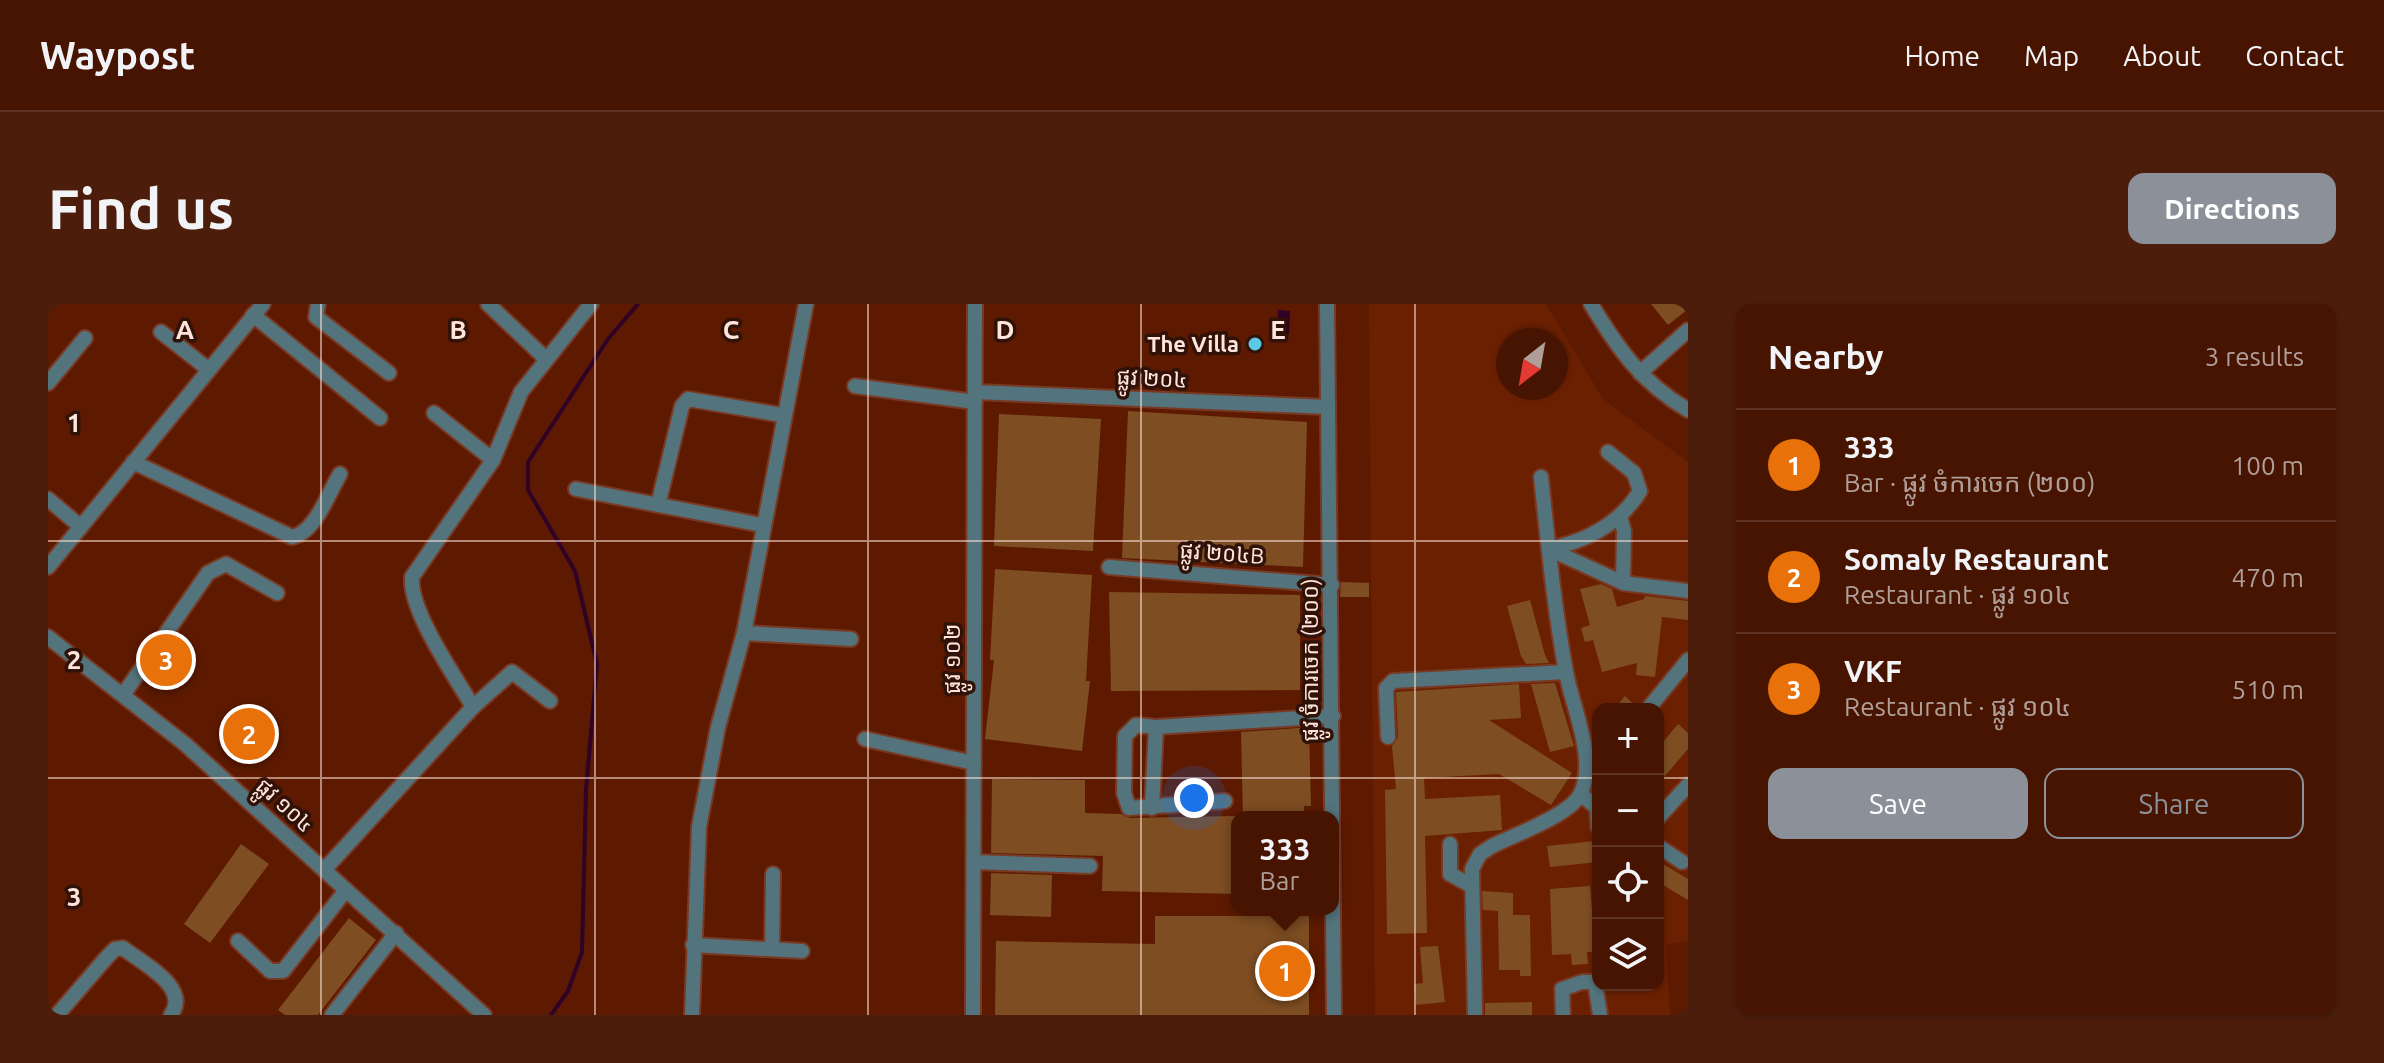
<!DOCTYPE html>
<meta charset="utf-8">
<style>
body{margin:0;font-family:Ubuntu,"Noto Sans Khmer",sans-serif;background:#4d1d0b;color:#f1f3f6}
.controls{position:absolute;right:24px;bottom:24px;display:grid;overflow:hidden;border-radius:16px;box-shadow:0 2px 6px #0004}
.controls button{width:72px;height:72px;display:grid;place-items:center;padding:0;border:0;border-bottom:2px solid #5e3323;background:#461401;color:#f1f3f6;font:40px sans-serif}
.compass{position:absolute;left:1448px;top:24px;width:72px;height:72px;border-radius:50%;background:#461401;box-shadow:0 2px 6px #0004;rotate:211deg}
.you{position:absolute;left:1146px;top:494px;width:28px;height:28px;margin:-20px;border:6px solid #fff;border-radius:50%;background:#1a73e8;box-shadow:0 0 0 12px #1a73e833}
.badge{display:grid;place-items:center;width:52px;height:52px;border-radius:50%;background:#8c9099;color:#fff;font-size:26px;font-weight:700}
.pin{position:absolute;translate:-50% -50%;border:4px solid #fff;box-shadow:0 2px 8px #0006}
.popup{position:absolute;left:1183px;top:507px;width:108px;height:104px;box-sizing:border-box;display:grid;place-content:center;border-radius:16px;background:#461401;filter:drop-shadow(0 2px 6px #0005);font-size:26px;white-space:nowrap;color:#b09e99}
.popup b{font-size:30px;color:#f1f3f6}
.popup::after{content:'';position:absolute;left:50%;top:100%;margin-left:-16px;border:16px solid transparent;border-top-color:#461401}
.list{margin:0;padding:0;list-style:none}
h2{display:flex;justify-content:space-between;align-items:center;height:104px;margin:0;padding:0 32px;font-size:34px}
h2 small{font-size:26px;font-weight:400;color:#b09e99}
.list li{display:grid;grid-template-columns:52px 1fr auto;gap:24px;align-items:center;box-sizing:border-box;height:112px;padding:0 32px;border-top:2px solid #5e3323}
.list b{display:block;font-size:30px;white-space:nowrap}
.list p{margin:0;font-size:26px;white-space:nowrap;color:#b09e99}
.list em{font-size:26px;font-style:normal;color:#b09e99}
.actions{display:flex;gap:16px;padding:24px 32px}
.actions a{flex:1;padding:18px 0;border:2px solid #8c9099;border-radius:16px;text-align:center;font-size:28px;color:#8c9099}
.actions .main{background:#8c9099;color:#fff}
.icon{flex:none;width:44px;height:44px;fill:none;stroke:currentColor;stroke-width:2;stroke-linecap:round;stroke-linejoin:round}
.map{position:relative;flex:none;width:1640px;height:711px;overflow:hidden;border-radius:16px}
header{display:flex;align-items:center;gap:48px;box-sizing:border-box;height:112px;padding:0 40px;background:#461401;border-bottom:2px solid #5e3323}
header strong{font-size:38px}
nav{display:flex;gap:44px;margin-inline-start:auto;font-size:28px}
.intro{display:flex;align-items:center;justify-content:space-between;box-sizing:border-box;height:192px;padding:0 48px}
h1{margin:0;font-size:56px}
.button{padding:20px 36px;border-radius:16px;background:#8c9099;color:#fff;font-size:28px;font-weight:700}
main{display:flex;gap:48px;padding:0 48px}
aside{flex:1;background:#461401;border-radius:16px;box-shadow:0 2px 6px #0004}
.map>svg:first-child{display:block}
.built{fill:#6c2002;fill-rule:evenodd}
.water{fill:#300226}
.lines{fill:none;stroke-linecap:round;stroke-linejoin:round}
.stream{stroke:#300226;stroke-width:4}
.building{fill:#7e4d22}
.minor-casing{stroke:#783a24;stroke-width:18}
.minor{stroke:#54747d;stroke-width:14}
.grid{fill:none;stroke:#ffe5dc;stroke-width:2;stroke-opacity:0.55}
.poi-dot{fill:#5ac8e6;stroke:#301208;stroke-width:3}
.labels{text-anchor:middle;stroke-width:7;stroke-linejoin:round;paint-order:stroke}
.poi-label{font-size:22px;font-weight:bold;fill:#ffe5dc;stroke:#301208;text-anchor:end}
.street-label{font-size:22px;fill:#ffe5dc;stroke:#301208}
.grid-label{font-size:26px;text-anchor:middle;font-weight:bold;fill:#ffe5dc;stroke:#301208;stroke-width:7;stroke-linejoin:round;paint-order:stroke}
</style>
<header>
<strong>Waypost</strong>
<nav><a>Home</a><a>Map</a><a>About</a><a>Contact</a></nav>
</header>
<div class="intro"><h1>Find us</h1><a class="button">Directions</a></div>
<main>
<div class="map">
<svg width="1640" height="711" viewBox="0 0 1640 711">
<rect width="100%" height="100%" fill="#5e1a01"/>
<path class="built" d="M 1321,0 L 1498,0 L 1555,95 L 1640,158 L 1640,637 L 1618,641 L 1622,711 L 1327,711 ZM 1460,36 L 1508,36 L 1508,84 L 1460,84 ZM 1550,405 L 1610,405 L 1610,681 L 1550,681 Z"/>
<path class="water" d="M 1230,6 L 1242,7 L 1241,30 L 1229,29 Z"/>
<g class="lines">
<path class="stream" d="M 503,711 L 520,687 L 534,648 L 538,486 L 549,360 L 527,267 L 480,186 L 480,158 L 560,35 L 590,0"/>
</g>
<g class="building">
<path d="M 1603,0 L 1640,0 L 1640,5 L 1620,21 Z"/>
<path d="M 1080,107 L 1259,118 L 1255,263 L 1074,254 Z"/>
<path d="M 951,110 L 1053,115 L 1045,247 L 946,242 Z"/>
<path d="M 947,265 L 1044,271 L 1038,377 L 1042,377 L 1034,447 L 937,435 L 946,356 L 942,356 Z"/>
<path d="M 1293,278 L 1321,279 L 1321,293 L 1292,293 Z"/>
<path d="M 1553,280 L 1564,285 L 1569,303 L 1596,295 L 1597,292 L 1640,297 L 1640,316 L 1614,313 L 1607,373 L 1588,371 L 1589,359 L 1554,368 L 1545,336 L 1537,338 L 1533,324 L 1542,321 L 1532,285 Z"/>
<path d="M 1061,288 L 1252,291 L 1252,386 L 1063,387 Z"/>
<path d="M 1482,296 L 1497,351 L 1501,359 L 1478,360 L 1473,352 L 1459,302 Z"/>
<path d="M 1507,379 L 1526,442 L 1502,448 L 1483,380 Z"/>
<path d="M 1471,380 L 1473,414 L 1441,416 L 1524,469 L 1503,501 L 1451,470 L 1376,474 L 1377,495 L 1452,491 L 1454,526 L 1377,532 L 1379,629 L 1339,630 L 1337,486 L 1348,485 L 1344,442 L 1350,433 L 1348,388 Z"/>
<path d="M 1577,392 L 1590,404 L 1590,405 L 1566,405 Z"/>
<path d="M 1630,420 L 1640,429 L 1640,445 L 1610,480 L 1610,444 Z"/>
<path d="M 1250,424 L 1261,424 L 1263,502 L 1256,502 L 1256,513 L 1195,513 L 1193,428 Z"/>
<path d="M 944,475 L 1037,476 L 1037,509 L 1073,510 L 1082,514 L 1189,512 L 1189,590 L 1054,587 L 1055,552 L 943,549 Z"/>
<path d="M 1547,537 L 1550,558 L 1502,563 L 1499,542 Z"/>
<path d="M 193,540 L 221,560 L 162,639 L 136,620 Z"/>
<path d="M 1610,557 L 1640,575 L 1640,596 L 1610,578 Z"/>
<path d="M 943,569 L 1004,571 L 1003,613 L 942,611 Z"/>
<path d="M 1542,582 L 1545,618 L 1550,618 L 1550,648 L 1539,648 L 1540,660 L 1524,661 L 1523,650 L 1504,651 L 1502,585 Z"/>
<path d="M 1434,587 L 1465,589 L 1465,611 L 1482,611 L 1483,672 L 1472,672 L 1472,666 L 1451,666 L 1450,607 L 1435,606 Z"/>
<path d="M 1107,612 L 1261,612 L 1261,711 L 947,711 L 948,637 L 1107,640 Z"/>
<path d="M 301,614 L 328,636 L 270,711 L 237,711 L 230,706 Z"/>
<path d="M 1390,642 L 1397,698 L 1368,701 L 1366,680 L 1375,679 L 1372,643 Z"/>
<path d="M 1484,698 L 1484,711 L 1437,711 L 1437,699 Z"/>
</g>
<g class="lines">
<g class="minor-casing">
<g id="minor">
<path d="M 270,0 L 268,13 L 341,69"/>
<path d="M 440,0 L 497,54"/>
<path d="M 1279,0 L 1286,711"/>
<path d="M 1543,0 C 1570,45 1594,79 1640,106"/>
<path d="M 205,11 L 332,114"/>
<path d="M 113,28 L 160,65"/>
<path d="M 1592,69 L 1640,26"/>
<path d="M 0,79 L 37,34"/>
<path d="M 807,82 L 927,98"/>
<path d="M 927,88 L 1280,103"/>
<path d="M 386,109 L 445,156"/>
<path d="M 85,158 L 244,233 C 267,229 281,188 292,170"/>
<path d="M 528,185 L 714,221"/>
<path d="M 0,195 L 33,223"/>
<path d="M 610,201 L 634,102 L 640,95 L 734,111"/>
<path d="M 1572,213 L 1576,227 L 1575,279"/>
<path d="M 1501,245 C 1538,237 1572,220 1592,187 L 1586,169 L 1560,148"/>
<path d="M 1501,245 L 1575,279 L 1640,287"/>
<path d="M 0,263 L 215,0"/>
<path d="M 1061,263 L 1284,281"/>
<path d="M 696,329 L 803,335"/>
<path d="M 0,333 L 137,440 L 436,711"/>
<path d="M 75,391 L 160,269 L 178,260 L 229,289"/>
<path d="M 425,403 L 464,368 L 502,397"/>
<path d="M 1600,405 L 1640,356"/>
<path d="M 1108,423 L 1088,421 L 1077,432 L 1076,489 L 1081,504 L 1177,497"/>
<path d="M 1340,433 L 1338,384 L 1345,377 L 1518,368"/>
<path d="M 817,435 L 926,459"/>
<path d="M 1533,490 L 1550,505"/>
<path d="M 1104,504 L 1108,423 L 1285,412"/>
<path d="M 1549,504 L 1550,523"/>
<path d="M 1610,514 L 1640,481"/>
<path d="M 1402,540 L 1402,570 L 1422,581"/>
<path d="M 1610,542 L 1634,558"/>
<path d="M 926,558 L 1042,562"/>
<path d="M 276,566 L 425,403 C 407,372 361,307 364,273 L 445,156 L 473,88 L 543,0"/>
<path d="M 190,637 L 222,667 L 235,667 L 298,586"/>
<path d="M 645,641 L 754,647"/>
<path d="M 724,645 L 725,570"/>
<path d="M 9,711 L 59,653 L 67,645 L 75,644 C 94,659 143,683 123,711"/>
<path d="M 284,711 L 348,629"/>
<path d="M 644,711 L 651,523 L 670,423 L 696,329 L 758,0"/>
<path d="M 925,711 L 927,0"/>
<path d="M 1427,711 L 1424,565 L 1432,550 L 1444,542 C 1466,531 1523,511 1533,489 C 1549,454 1524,403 1518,368 C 1506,304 1500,238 1493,173"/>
<path d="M 1515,711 L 1514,685 L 1534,678 L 1547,678 L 1552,711"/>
</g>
</g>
<use href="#minor" class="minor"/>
</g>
<path class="grid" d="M 273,0 L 273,711M 547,0 L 547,711M 820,0 L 820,711M 1093,0 L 1093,711M 1367,0 L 1367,711M 0,237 L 1640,237M 0,474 L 1550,474M 1610,474 L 1640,474"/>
<circle class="poi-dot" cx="1207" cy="40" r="8"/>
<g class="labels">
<g class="poi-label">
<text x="1191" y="48">The Villa</text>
</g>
<g class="street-label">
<text transform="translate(1104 74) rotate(3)" y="8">ផ្លូវ ២០៤</text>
<text transform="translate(1174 249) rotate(4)" y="8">ផ្លូវ ២០៤B</text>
<text transform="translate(904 355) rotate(-90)" y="8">ផ្លូវ ១០២</text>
<text transform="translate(1262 356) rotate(-90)" y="8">ផ្លូវ ចំការចេក (២០០)</text>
<text transform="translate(237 501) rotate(42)" y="8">ផ្លូវ ១០៤</text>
</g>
</g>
<g class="grid-label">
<text x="137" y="35">A</text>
<text x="410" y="35">B</text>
<text x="683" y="35">C</text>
<text x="957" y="35">D</text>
<text x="1230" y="35">E</text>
<text x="26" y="128">1</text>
<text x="26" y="365">2</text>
<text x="26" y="602">3</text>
</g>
</svg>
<div class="controls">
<button>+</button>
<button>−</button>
<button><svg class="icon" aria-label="locate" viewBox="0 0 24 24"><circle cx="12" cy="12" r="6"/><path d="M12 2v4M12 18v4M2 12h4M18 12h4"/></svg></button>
<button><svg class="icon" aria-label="layers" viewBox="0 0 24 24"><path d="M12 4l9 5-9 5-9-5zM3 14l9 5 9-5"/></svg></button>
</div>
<svg class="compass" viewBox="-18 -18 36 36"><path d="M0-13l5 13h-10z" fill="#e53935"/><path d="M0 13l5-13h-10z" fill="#b09e99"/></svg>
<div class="you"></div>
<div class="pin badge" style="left:1237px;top:667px;background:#e8710a">1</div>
<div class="popup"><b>333</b>Bar</div>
<div class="pin badge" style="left:201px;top:430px;background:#e8710a">2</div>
<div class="pin badge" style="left:118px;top:356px;background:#e8710a">3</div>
</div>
<aside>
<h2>Nearby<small>3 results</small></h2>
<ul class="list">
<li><span class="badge" style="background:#e8710a">1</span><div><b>333</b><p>Bar · ផ្លូវ ចំការចេក (២០០)</p></div><em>100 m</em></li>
<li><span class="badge" style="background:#e8710a">2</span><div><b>Somaly Restaurant</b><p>Restaurant · ផ្លូវ ១០៤</p></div><em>470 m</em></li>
<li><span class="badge" style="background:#e8710a">3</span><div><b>VKF</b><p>Restaurant · ផ្លូវ ១០៤</p></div><em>510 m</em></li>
</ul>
<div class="actions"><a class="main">Save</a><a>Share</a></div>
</aside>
</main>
